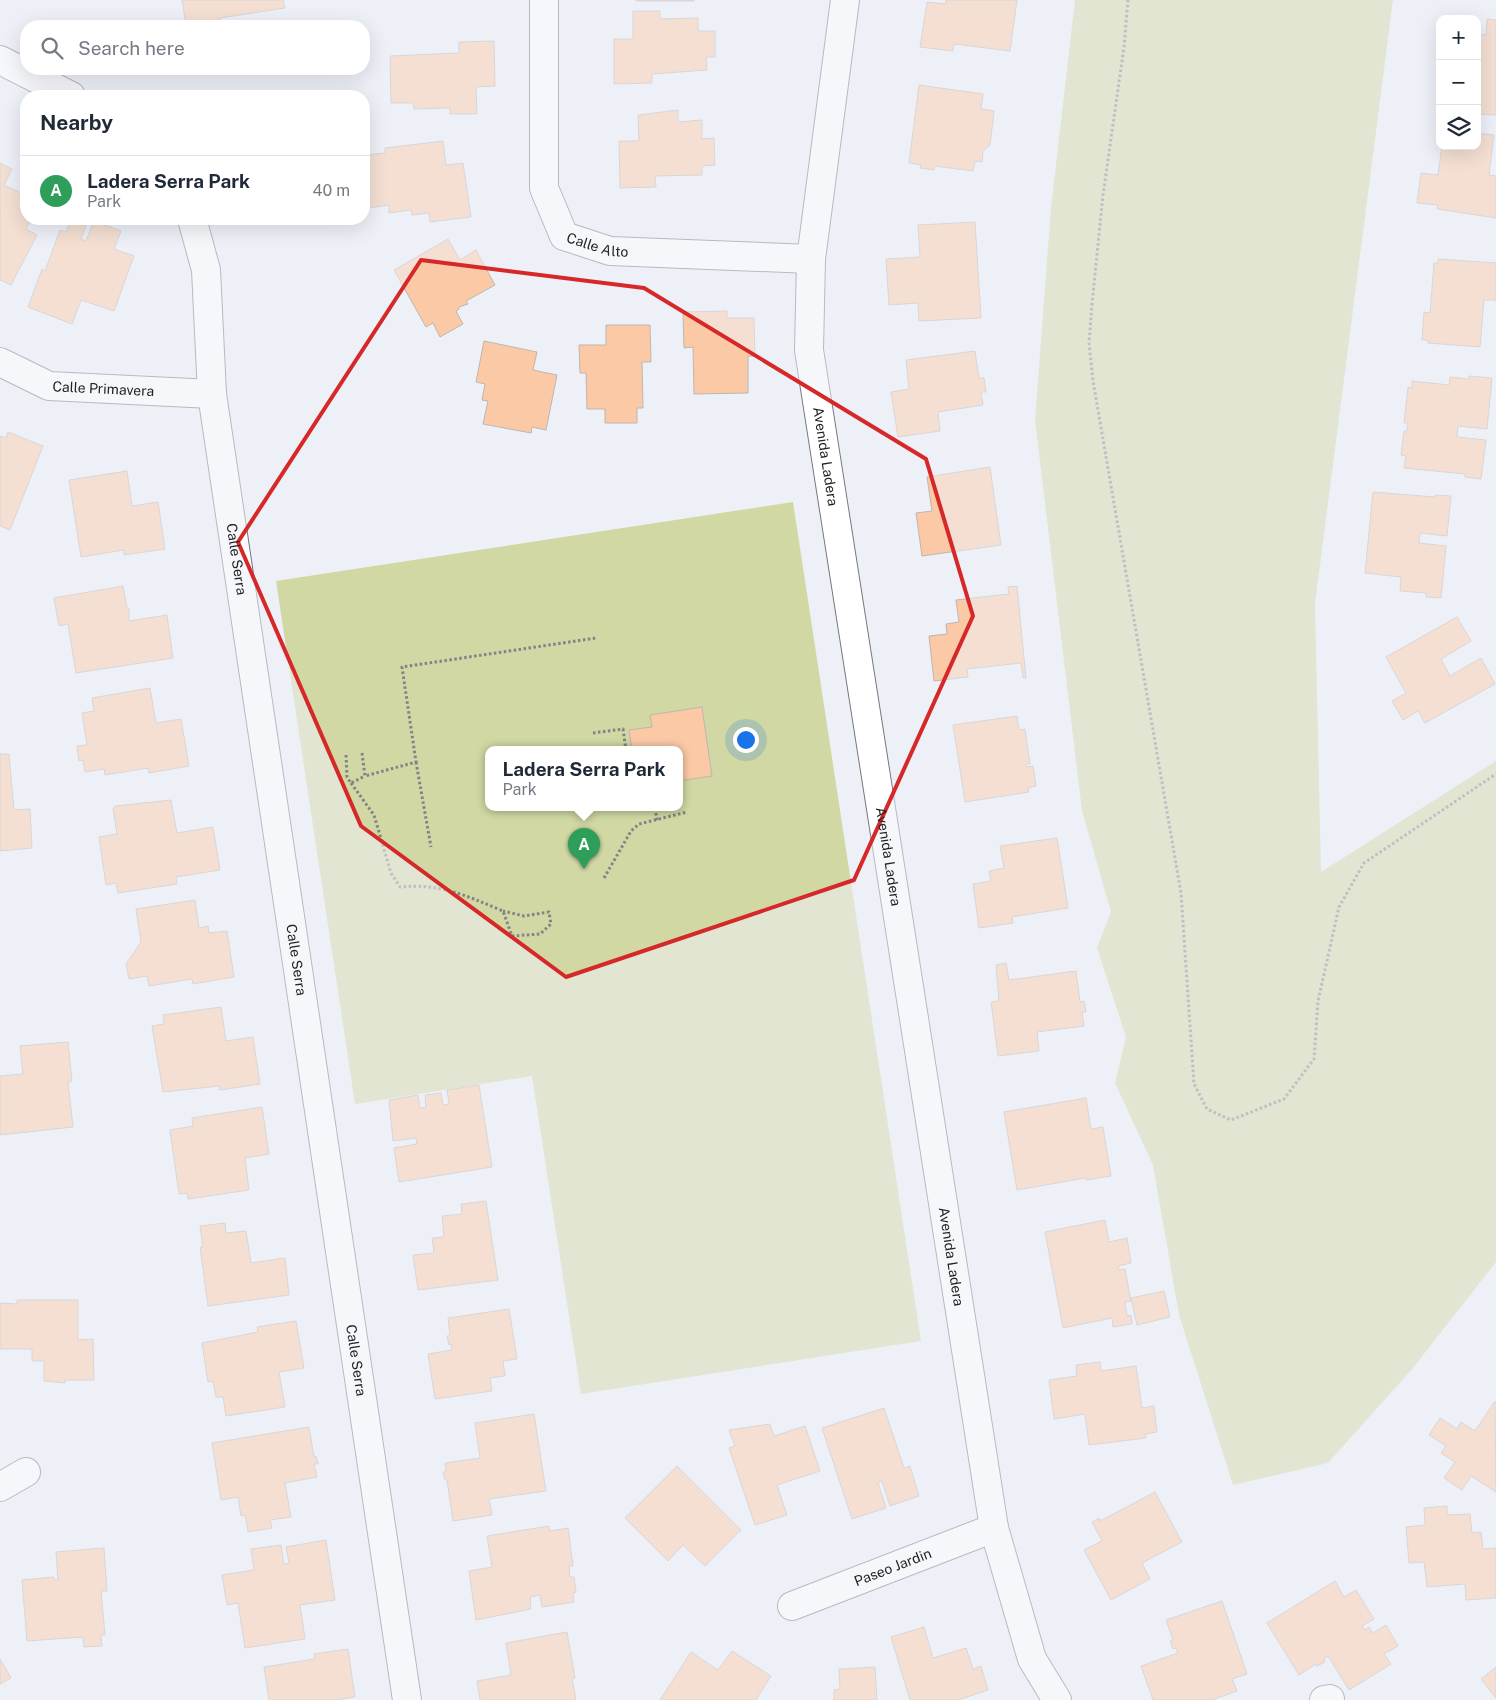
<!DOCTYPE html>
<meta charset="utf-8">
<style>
body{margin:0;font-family:"Public Sans",sans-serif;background:#f6f6f7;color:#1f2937}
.controls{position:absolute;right:15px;top:15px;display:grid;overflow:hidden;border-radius:10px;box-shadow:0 5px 20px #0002}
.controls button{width:45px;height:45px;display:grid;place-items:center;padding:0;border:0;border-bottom:1px solid #e0e1e3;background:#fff;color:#1f2937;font:25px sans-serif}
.you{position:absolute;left:745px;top:739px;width:18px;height:18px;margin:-12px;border:4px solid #fff;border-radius:50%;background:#1a73e8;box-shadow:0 0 0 8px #1a73e833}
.badge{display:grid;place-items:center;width:32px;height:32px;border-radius:50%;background:#8e670c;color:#fff;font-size:16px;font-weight:700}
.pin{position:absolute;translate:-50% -41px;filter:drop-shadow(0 1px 2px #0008)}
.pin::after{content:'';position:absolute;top:26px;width:18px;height:15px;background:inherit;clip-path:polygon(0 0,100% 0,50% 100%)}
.popup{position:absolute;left:485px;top:746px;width:198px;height:65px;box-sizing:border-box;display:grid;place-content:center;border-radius:10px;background:#fff;filter:drop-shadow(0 1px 4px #0005);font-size:16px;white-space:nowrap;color:#747a83}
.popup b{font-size:19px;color:#1f2937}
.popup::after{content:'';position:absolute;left:50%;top:100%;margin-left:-10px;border:10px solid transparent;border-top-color:#fff}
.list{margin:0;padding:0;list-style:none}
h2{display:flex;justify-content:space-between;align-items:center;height:65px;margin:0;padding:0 20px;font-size:21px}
h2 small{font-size:16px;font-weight:400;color:#747a83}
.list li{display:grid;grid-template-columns:32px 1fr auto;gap:15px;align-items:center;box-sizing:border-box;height:70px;padding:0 20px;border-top:1px solid #e0e1e3}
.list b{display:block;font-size:19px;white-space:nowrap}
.list p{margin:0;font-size:16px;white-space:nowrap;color:#747a83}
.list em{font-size:16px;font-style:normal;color:#747a83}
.icon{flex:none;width:28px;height:28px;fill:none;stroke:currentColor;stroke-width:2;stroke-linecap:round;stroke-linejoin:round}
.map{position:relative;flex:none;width:1496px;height:1700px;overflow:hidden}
.search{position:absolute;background:#fff;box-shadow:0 5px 20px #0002;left:20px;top:20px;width:350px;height:55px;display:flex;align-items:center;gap:12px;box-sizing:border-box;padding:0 18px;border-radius:20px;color:#747a83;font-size:19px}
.panel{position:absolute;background:#fff;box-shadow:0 5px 20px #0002;left:20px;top:90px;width:350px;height:135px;border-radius:20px}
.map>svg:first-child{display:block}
.green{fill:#d1d8a3;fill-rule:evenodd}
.building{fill:#fbc9a5;stroke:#bdb6b1}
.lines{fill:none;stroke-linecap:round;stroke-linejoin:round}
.minor-casing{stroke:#76777e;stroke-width:30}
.path{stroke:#828388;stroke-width:3;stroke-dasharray:2.5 2.5;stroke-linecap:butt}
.minor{stroke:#fff;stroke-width:28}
.marked{fill:none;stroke:#d62828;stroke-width:4;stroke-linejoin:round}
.labels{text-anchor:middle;stroke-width:4;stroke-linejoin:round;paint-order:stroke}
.street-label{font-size:14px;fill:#232326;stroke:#fff}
</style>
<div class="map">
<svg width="1496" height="1700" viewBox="0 0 1496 1700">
<rect width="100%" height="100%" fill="#eef0f8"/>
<g class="green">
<path d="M 1075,0 L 1393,0 L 1315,604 L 1321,872 L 1496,761 L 1496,1262 L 1413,1368 L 1328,1463 L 1233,1485 L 1179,1315 L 1153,1165 L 1115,1083 L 1126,1037 L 1097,948 L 1111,912 L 1082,811 L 1035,420 L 1051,208 Z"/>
<path d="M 793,502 L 921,1341 L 581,1394 L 532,1076 L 355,1104 L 276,581 ZM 489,750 L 679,750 L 679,808 L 489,808 Z"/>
</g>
<g class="building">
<path d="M 182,0 L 283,0 L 285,8 L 220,18 L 222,26 L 186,26 Z"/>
<rect x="636" y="0" width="58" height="1"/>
<path d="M 946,0 L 1017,0 L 1010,51 L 954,44 L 953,51 L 920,47 L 927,2 L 945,4 Z"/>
<path d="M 633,11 L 660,11 L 660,19 L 698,18 L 698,31 L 715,31 L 715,57 L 706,57 L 707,70 L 652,74 L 652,83 L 614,84 L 614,39 L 633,39 Z"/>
<path d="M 1487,19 L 1496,20 L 1496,115 L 1477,114 L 1477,34 L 1486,35 Z"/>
<path d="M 494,41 L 495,86 L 476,87 L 477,114 L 450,114 L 450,108 L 414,109 L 413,103 L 391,103 L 390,56 L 459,53 L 459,42 Z"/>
<path d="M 919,85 L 983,94 L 981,109 L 994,111 L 990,145 L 983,151 L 982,162 L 975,161 L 973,171 L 935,166 L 934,170 L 920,168 L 921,165 L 909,163 Z"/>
<path d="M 678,110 L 678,122 L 702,120 L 702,139 L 714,138 L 715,165 L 702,166 L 702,175 L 655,176 L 656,187 L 620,188 L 619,141 L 639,141 L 638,115 Z"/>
<path d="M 1477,133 L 1494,135 L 1489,175 L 1496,176 L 1496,218 L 1437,209 L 1438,205 L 1417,203 L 1421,173 L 1438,175 L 1442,146 L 1477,146 Z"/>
<path d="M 443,141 L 446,165 L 463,163 L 471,217 L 430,222 L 429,213 L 412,215 L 411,210 L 389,213 L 389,205 L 368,208 L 364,155 L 385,153 L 385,148 Z"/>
<path d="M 0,163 L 12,169 L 4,185 L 21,193 L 24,187 L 26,189 L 26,219 L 31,219 L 26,229 L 37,235 L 11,285 L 0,280 Z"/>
<path d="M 71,220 L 86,226 L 81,239 L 86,241 L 94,221 L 121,231 L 114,249 L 134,256 L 114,311 L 81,300 L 72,324 L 28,307 L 42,269 L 45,271 L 60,230 L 66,232 Z"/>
<path d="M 975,222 L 981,318 L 919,321 L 918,303 L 889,305 L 886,259 L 920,257 L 918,225 Z"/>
<path d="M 448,239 L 460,260 L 476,250 L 495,285 L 466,301 L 468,304 L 459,307 L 459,309 L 456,311 L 463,324 L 440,337 L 433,323 L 426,327 L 394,270 Z"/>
<path d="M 1438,259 L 1496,263 L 1496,300 L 1484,300 L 1480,347 L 1428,343 L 1428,340 L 1422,340 L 1424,312 L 1430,313 L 1434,263 L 1438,263 Z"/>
<path d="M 727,311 L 727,318 L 754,318 L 755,356 L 748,356 L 748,393 L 694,394 L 693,347 L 684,348 L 683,312 Z"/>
<path d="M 606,325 L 650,325 L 651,362 L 642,362 L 643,408 L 637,408 L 637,423 L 605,423 L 605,409 L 587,409 L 586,373 L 580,373 L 579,345 L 606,345 Z"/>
<path d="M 484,341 L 537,352 L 533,370 L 557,375 L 546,430 L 532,427 L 531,433 L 483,424 L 488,401 L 482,400 L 485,384 L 476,382 Z"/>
<path d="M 975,351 L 979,378 L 984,378 L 986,392 L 981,392 L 983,405 L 938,412 L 940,431 L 898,437 L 891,392 L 909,389 L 906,360 Z"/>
<path d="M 1469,376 L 1492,378 L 1487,429 L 1458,426 L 1457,437 L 1486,440 L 1481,479 L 1465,477 L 1465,474 L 1404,468 L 1406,456 L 1401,455 L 1404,431 L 1407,431 L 1408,423 L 1404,423 L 1408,387 L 1412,388 L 1412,381 L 1449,385 L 1450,377 L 1469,379 Z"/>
<path d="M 8,432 L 43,446 L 10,530 L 0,526 L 0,436 L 6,438 Z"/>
<path d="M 990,467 L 1001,545 L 922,556 L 916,513 L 932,511 L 927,477 Z"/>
<path d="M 127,471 L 132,506 L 158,502 L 165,549 L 124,555 L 124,550 L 81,557 L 69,480 Z"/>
<path d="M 1373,492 L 1435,497 L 1435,495 L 1451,496 L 1447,536 L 1420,533 L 1419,543 L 1446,546 L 1441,598 L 1426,597 L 1426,593 L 1400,591 L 1401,577 L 1365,573 Z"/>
<path d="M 123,586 L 127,608 L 129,608 L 129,621 L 167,615 L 173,658 L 76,673 L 68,624 L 59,626 L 54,598 Z"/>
<path d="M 1017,586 L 1026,678 L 1023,678 L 1021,663 L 967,669 L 968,677 L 934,681 L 929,636 L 947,634 L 946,624 L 959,622 L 956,600 L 1009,594 L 1008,587 Z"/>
<path d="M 1457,617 L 1471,641 L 1441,659 L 1450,676 L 1481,658 L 1495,684 L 1425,723 L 1418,711 L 1403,720 L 1392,701 L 1406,693 L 1386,657 Z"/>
<path d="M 150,688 L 156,723 L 181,719 L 189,766 L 149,773 L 148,768 L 105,775 L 104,769 L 85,772 L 83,760 L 79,761 L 77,746 L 87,745 L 82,713 L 94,711 L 92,698 Z"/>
<path d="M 702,707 L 712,776 L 679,781 L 679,750 L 632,750 L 629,730 L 652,727 L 650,715 Z"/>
<path d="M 1017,716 L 1019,730 L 1025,729 L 1030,764 L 1026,764 L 1027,767 L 1033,766 L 1036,786 L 1028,788 L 1029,792 L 965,802 L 953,725 Z"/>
<path d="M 0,754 L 9,754 L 14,810 L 30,809 L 32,848 L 0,851 Z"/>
<path d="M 171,800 L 177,833 L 213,827 L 220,870 L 176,877 L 177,884 L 118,893 L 116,883 L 106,885 L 99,837 L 117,834 L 113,809 L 115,806 Z"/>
<path d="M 1057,838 L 1068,908 L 1012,917 L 1013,923 L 979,928 L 973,884 L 991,881 L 989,871 L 1004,868 L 1000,846 Z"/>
<path d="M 195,900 L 199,928 L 208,926 L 209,933 L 227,931 L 234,977 L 193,984 L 192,979 L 149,986 L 147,976 L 129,979 L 126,964 L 141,942 L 136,909 Z"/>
<path d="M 1006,963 L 1009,980 L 1076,971 L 1080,1002 L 1084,1001 L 1086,1012 L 1082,1012 L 1084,1026 L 1037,1032 L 1039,1051 L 998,1056 L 991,1002 L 999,1001 L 996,965 Z"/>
<path d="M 221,1007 L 226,1041 L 253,1037 L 260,1084 L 220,1090 L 219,1086 L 163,1092 L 152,1026 L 164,1024 L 163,1015 Z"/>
<path d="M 68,1042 L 72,1081 L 68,1082 L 73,1127 L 0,1135 L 0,1076 L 23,1074 L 20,1046 Z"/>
<path d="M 479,1085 L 492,1167 L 399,1182 L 394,1148 L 417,1144 L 416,1138 L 393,1141 L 389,1100 L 418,1095 L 420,1108 L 426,1107 L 425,1095 L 441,1093 L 443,1105 L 449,1104 L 447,1090 Z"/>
<path d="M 1086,1098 L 1091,1129 L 1103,1127 L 1111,1176 L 1086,1180 L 1085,1178 L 1017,1190 L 1004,1112 Z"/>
<path d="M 262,1107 L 269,1154 L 245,1158 L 249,1190 L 188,1199 L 187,1193 L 179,1194 L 170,1130 L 193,1126 L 192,1118 Z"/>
<path d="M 486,1201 L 498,1280 L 418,1290 L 413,1255 L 434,1253 L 432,1238 L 444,1237 L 442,1216 L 462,1214 L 461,1204 Z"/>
<path d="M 1105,1220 L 1109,1242 L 1127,1238 L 1131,1263 L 1118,1266 L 1119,1270 L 1125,1269 L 1131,1301 L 1125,1302 L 1127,1316 L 1131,1315 L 1132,1324 L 1113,1327 L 1112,1318 L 1063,1328 L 1045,1232 Z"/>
<path d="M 225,1223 L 226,1233 L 246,1231 L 251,1263 L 285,1258 L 289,1295 L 208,1306 L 200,1247 L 203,1247 L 200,1226 Z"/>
<path d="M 1164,1291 L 1170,1317 L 1137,1325 L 1131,1298 Z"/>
<path d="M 17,1300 L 78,1300 L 78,1340 L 93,1339 L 94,1380 L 65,1380 L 65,1383 L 44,1381 L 44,1361 L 32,1361 L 32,1349 L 0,1349 L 0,1303 L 17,1304 Z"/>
<path d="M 509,1309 L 517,1359 L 503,1361 L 505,1376 L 490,1378 L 492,1391 L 435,1399 L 428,1354 L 452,1350 L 451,1344 L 449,1345 L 447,1336 L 450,1335 L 448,1318 Z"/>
<path d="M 296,1321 L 304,1368 L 279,1372 L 285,1407 L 226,1416 L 223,1397 L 216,1397 L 213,1381 L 208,1382 L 202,1343 L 258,1332 L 257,1327 Z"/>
<path d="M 1100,1362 L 1101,1371 L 1136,1366 L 1142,1408 L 1154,1406 L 1157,1432 L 1145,1434 L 1146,1438 L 1089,1445 L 1085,1414 L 1054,1419 L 1049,1380 L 1077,1376 L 1076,1365 Z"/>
<path d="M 1495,1401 L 1496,1492 L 1471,1476 L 1462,1490 L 1444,1478 L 1455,1462 L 1441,1453 L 1446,1446 L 1429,1435 L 1440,1418 L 1457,1429 L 1461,1422 L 1475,1431 Z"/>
<path d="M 884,1408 L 904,1468 L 910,1466 L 919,1496 L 890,1506 L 882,1481 L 878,1483 L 886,1508 L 852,1519 L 822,1428 Z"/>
<path d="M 534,1414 L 546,1491 L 489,1499 L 492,1515 L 453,1521 L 447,1480 L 445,1480 L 443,1472 L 446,1472 L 445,1463 L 480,1458 L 475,1423 Z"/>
<path d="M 770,1424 L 774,1436 L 805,1426 L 820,1471 L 777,1485 L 787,1515 L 755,1525 L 729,1448 L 735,1446 L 729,1430 Z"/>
<path d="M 309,1427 L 314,1457 L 316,1456 L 318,1464 L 314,1464 L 317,1477 L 285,1483 L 291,1517 L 270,1520 L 272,1528 L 248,1532 L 245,1515 L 241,1516 L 238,1497 L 221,1500 L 212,1443 Z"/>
<path d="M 677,1466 L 741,1530 L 705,1566 L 683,1545 L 668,1561 L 625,1518 Z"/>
<path d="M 1155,1492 L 1182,1542 L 1142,1563 L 1150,1579 L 1111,1600 L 1084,1550 L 1102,1541 L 1092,1522 L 1099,1518 L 1100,1521 Z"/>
<path d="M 1447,1506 L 1447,1515 L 1470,1514 L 1472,1533 L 1481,1532 L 1483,1549 L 1496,1548 L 1496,1598 L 1466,1600 L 1465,1584 L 1427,1587 L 1424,1562 L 1409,1563 L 1406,1527 L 1425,1525 L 1424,1508 Z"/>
<path d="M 549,1526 L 550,1531 L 568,1528 L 573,1566 L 569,1566 L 570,1577 L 574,1577 L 576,1592 L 573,1593 L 574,1602 L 542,1607 L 540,1595 L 530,1597 L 531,1609 L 476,1620 L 469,1571 L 492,1567 L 487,1536 Z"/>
<path d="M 326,1540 L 335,1600 L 300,1605 L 305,1639 L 245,1648 L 238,1603 L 227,1605 L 222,1575 L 254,1570 L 251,1549 L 281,1545 L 284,1564 L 289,1563 L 286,1547 Z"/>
<path d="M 104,1548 L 107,1591 L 101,1591 L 105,1635 L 101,1635 L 102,1646 L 84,1647 L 83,1637 L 27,1641 L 22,1580 L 54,1577 L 54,1580 L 58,1580 L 56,1552 Z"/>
<path d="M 1335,1581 L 1344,1597 L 1356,1590 L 1374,1619 L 1362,1626 L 1365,1630 L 1369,1627 L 1373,1633 L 1386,1625 L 1398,1646 L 1384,1654 L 1391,1664 L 1349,1690 L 1328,1656 L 1324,1659 L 1325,1662 L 1317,1666 L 1316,1664 L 1299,1675 L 1267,1623 Z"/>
<path d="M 1222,1601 L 1247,1674 L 1232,1679 L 1237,1691 L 1212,1700 L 1153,1700 L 1141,1666 L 1178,1653 L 1176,1648 L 1173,1649 L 1170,1641 L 1173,1640 L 1166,1620 Z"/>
<path d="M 924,1627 L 933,1658 L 966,1648 L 973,1669 L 981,1666 L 988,1690 L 958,1700 L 910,1700 L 891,1637 Z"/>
<path d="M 567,1632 L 575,1678 L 572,1679 L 576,1700 L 480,1700 L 477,1681 L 511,1675 L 506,1643 Z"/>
<path d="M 348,1649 L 355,1697 L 336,1700 L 269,1700 L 264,1667 L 315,1659 L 314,1654 Z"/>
<path d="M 732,1651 L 771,1676 L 756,1700 L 660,1700 L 691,1652 L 718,1670 Z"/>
<path d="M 0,1659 L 11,1678 L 0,1684 Z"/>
<path d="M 875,1667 L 877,1700 L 834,1700 L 834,1690 L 840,1689 L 839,1669 Z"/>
<path d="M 1496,1667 L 1496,1698 L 1481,1679 Z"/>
</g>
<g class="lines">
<g class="minor-casing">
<g id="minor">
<path id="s1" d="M 544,0 L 544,188 L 564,236 L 610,251 L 811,259"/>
<path id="s2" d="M 845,0 L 811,259 L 809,350 L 994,1528 L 1032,1659 L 1057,1700"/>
<path d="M 0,60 L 71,96"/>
<path id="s3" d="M 192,219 L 206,270 L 212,394 L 407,1700"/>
<path id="s4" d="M 0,362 L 49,386 L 212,394"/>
<path d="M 0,1487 L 26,1472"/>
<path id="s5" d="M 792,1606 L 994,1528"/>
<path d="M 1324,1700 L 1330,1699"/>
</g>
</g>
<g class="path">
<path d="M 1128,0 L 1124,47 L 1103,195 L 1092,304 L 1089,343 L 1093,381 L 1181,893 L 1194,1084 L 1207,1109 L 1231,1120 L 1284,1099 L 1314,1059 L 1318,1001 L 1339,907 L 1364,863 L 1496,774"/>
<path d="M 593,733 L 623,729 L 626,750"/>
<path d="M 362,753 L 365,776 L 416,762 L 402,667 L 596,638"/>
<path d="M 346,755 L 347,777 L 351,783 L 365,776"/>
<path d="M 416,762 L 431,847"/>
<path d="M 351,783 L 374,815 L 391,873 L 400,887 C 440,883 467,896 503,911 L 512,936 L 540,934 L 551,924 L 549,912 L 524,916 L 503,911"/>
<path d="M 655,808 L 657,820"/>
<path d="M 604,878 L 631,831 L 639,824 L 687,812"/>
</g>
<use href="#minor" class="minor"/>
</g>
<path d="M0 0H1496V1700H0ZM 421,260 L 644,288 L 926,459 L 973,616 L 854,880 L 566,977 L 361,826 L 238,542 Z" fill="#eef0f8" fill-opacity=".55" fill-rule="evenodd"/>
<path class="marked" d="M 421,260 L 644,288 L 926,459 L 973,616 L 854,880 L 566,977 L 361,826 L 238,542 Z"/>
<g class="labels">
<g class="street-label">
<text dy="5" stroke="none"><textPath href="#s1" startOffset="275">Calle Alto</textPath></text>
<text dy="5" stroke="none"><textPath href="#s4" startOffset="109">Calle Primavera</textPath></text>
<text dy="5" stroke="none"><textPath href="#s2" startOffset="460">Avenida Ladera</textPath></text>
<text dy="5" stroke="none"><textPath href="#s3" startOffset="344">Calle Serra</textPath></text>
<text dy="5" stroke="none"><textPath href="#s2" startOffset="865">Avenida Ladera</textPath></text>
<text dy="5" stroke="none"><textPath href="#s3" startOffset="749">Calle Serra</textPath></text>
<text dy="5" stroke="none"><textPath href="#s2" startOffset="1270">Avenida Ladera</textPath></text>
<text dy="5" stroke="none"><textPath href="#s3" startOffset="1154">Calle Serra</textPath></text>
<text dy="5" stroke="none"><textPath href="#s5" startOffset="108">Paseo Jardin</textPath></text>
</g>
</g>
</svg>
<div class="controls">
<button>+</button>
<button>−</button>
<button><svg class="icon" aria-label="layers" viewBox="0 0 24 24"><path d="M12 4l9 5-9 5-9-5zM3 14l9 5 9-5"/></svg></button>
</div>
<div class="you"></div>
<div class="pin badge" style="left:584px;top:869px;background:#2e9e5b">A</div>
<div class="popup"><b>Ladera Serra Park</b>Park</div>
<div class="search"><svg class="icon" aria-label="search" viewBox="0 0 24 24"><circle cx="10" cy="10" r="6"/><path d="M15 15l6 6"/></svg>Search here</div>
<section class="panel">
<h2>Nearby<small></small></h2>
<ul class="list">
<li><span class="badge" style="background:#2e9e5b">A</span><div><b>Ladera Serra Park</b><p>Park</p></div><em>40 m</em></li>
</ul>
</section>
</div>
